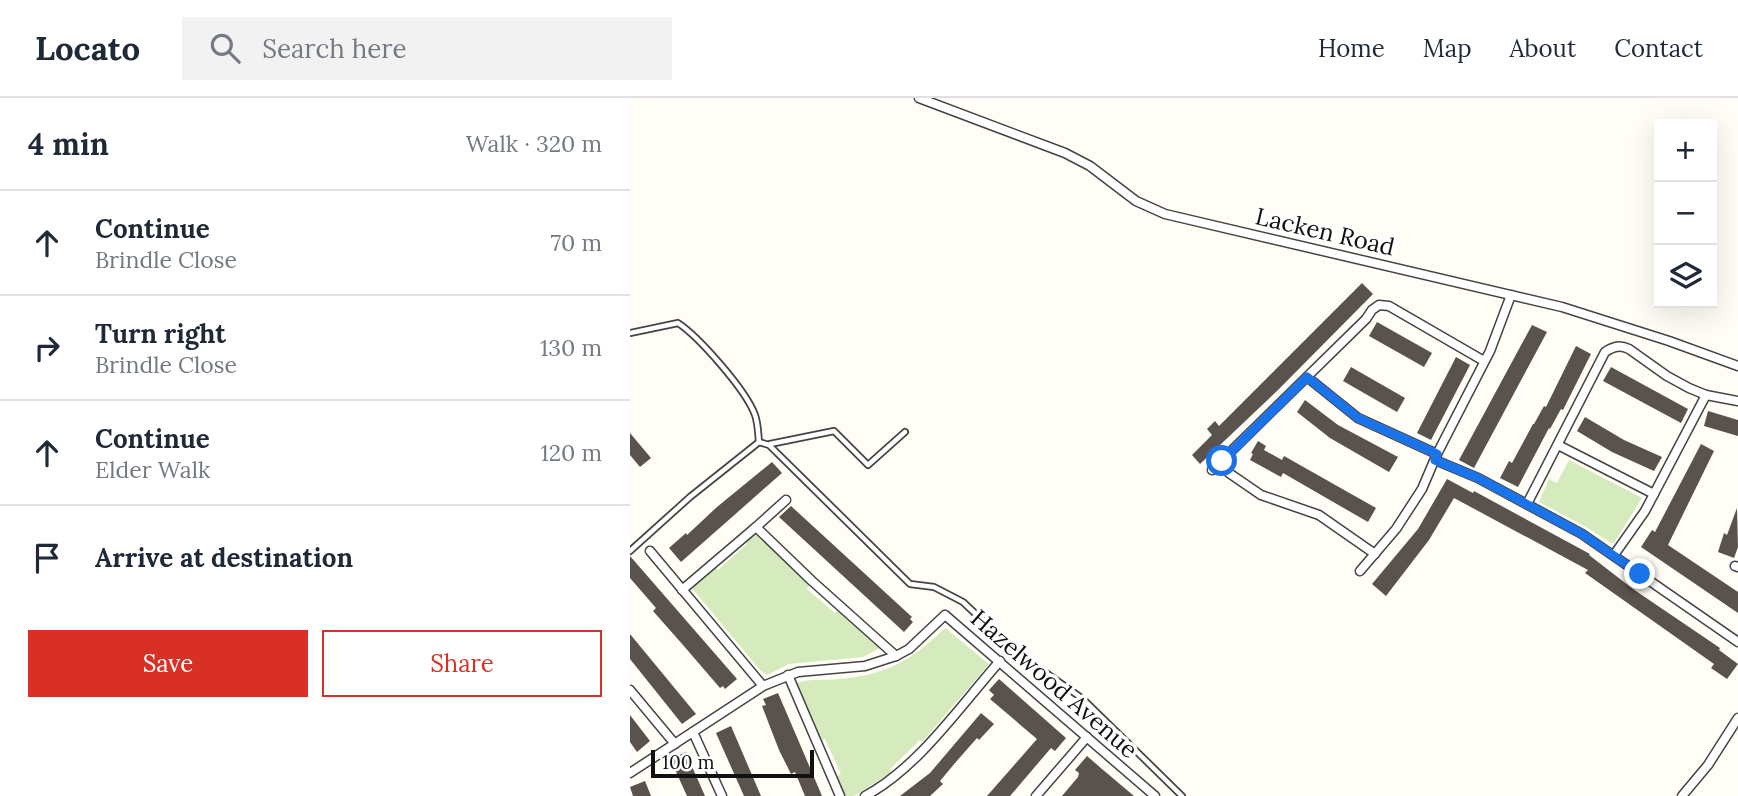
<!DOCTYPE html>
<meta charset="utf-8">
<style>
body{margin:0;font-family:Lora,serif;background:#f2f2f3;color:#1f2937}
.controls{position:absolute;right:21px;top:21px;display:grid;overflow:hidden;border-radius:0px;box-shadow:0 7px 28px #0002}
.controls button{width:63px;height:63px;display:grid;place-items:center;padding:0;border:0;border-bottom:2px solid #e0e1e3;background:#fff;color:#1f2937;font:35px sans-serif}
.scale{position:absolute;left:21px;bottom:18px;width:163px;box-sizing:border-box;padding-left:7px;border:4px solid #111;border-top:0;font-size:19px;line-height:24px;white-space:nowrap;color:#111;-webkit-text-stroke:5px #fff;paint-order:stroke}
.stop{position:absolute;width:21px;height:21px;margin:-16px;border:5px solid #1a73e8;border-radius:50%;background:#fff}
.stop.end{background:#1a73e8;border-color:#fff;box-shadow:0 2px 7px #0008}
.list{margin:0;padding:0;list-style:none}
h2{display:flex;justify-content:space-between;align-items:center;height:91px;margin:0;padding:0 28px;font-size:30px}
h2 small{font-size:23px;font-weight:400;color:#747a83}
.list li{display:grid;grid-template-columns:46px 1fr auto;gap:21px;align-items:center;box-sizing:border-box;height:105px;padding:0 28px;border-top:2px solid #e0e1e3}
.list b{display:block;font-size:26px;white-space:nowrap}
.list p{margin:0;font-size:23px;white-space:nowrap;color:#747a83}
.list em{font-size:23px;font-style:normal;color:#747a83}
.actions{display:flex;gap:14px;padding:21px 28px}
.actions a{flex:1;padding:16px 0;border:2px solid #d93025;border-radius:0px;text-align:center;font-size:24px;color:#d93025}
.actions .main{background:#d93025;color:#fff}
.icon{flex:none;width:38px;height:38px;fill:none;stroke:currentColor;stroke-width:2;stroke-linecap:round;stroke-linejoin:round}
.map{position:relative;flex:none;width:1108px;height:698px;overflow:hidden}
header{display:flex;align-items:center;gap:42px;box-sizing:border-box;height:98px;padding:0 35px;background:#fff;border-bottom:2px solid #e0e1e3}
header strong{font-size:33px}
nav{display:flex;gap:38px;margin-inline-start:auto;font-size:24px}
.search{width:490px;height:63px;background:#f2f2f3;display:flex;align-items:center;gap:18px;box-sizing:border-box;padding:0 24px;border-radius:0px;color:#747a83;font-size:26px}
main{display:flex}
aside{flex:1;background:#fff}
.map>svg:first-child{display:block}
.green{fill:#d5ebbd}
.building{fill:#5a524d}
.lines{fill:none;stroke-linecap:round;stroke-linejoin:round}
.lane-casing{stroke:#444;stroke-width:8}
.street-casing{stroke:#444;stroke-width:11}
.lane{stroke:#fff;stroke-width:4.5}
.street{stroke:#fff;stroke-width:8}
.route{stroke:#1a73e8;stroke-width:9}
.labels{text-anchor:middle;stroke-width:7;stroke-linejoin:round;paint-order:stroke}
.street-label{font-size:24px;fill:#111;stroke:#fff}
</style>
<header>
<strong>Locato</strong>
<div class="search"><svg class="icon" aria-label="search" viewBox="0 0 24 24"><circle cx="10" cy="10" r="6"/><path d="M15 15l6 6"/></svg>Search here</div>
<nav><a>Home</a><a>Map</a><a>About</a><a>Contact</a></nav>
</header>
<main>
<aside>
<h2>4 min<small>Walk · 320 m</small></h2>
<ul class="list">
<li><svg class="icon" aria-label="ahead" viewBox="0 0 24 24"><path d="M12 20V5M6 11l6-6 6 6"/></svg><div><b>Continue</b><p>Brindle Close</p></div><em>70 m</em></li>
<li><svg class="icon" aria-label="right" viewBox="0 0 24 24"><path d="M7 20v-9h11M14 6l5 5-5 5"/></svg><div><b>Turn right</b><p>Brindle Close</p></div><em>130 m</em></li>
<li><svg class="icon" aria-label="ahead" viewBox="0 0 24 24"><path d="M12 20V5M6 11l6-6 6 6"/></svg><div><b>Continue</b><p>Elder Walk</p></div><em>120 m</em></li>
<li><svg class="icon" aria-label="arrive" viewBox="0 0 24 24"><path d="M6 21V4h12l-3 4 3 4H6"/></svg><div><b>Arrive at destination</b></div></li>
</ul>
<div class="actions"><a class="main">Save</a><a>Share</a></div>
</aside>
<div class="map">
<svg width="1108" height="698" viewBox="0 0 1108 698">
<rect width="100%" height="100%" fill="#fffdf5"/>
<g class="green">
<path d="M 939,362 L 1012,400 L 984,445 L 981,445 L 956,429 L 909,404 L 919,381 L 927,385 Z"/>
<path d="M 123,437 L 126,437 L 179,487 L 177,491 L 205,515 L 208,513 L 250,550 L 233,559 L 159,566 L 137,577 L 130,572 L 61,489 L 85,469 L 88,472 L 117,446 L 115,444 Z"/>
<path d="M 315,530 L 359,566 L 292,644 L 290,642 L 260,671 L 262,674 L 224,698 L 216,698 L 207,678 L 211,676 L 195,641 L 192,642 L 167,585 C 181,580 195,583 210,581 C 259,576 280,563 315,530 Z"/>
</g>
<g class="building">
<path d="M 732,185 L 743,196 L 648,292 L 570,366 L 562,357 L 582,337 L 577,331 L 585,323 L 589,328 Z"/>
<path d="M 747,224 L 802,255 L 794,269 L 739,238 Z"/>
<path d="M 902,227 L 917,234 L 844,370 L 829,362 Z"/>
<path d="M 946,248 L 961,256 L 933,312 L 931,311 L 920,331 L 919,330 L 888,389 L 870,380 L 879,363 L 882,365 L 903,326 L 904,326 L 914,308 L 916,309 Z"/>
<path d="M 826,259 L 840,267 L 801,342 L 787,335 Z"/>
<path d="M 721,269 L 775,300 L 767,314 L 713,283 Z"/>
<path d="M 981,269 L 1058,311 L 1051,325 L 973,283 Z"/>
<path d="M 675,302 L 708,327 L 768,359 L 759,374 L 700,340 L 667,314 Z"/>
<path d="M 1078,313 L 1108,322 L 1108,338 L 1074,328 Z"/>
<path d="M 955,319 L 994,342 L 1032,359 L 1024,373 L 982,354 L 947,333 Z"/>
<path d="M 0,335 L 21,360 L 10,369 L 0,357 Z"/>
<path d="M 628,343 L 636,348 L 634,352 L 652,362 L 654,358 L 746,410 L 738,424 L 653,375 L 651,379 L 620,362 L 623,356 L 621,355 Z"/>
<path d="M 1071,346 L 1084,353 L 1038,447 L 1108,494 L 1108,515 L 1011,449 L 1022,432 L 1025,434 Z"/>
<path d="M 142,364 L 152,375 L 51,464 L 39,450 L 56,435 L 57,437 L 87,409 Z"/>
<path d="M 817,381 L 843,395 L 844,393 L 960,456 L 959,457 L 1003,491 L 1090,550 L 1089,552 L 1108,566 L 1097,581 L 1081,570 L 1084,566 L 955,475 L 958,472 L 824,400 L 799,442 L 756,498 L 742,486 L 788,431 Z"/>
<path d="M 161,408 L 282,519 L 280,521 L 283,524 L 274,534 L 149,419 Z"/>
<path d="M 1107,410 L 1108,449 L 1104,460 L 1088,454 L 1094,435 L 1097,437 Z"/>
<path d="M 0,458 L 107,581 L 95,591 L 93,588 L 90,590 L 53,547 L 23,513 L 26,510 L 0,480 Z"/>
<path d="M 0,536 L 66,616 L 52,626 L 0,561 Z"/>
<path d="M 369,581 L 436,640 L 425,653 L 421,650 L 380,698 L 357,698 L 407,641 L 360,601 L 364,597 L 359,592 Z"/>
<path d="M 148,595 L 175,658 L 192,698 L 175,698 L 165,674 L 161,676 L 149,652 L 132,608 L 136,607 L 133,601 Z"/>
<path d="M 351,615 L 364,626 L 349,642 L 347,640 L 325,665 L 310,683 L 313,686 L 300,698 L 270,698 L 300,675 Z"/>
<path d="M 0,617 L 20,643 L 7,654 L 0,644 Z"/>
<path d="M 101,628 L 131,698 L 114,698 L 86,635 Z"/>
<path d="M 56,654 L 64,673 L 75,698 L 57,698 L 42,665 L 40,661 Z"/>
<path d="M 457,658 L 472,671 L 504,698 L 432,698 L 448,679 L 449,675 L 445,672 Z"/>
<path d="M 15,683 L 21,698 L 3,698 L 0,689 Z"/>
</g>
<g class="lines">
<g class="lane-casing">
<g id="lane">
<path d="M 0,235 L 48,225 C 69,239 116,292 125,317 C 128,325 128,335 129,344"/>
<path d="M 129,344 L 139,347 L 280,486 L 304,489 L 333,504 L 385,553 L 453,601 L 552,698"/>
<path d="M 140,346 L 204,333 L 238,367 L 275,334"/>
<path d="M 0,453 L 60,399 L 129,344"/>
</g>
</g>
<g class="street-casing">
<g id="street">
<path d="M 289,0 L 435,55 L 460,68 L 506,103 L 535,116 L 932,209 L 1039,243 L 1108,268"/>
<path d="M 677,279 L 728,320 L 807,356"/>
<path d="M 928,347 L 1024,396"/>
<path d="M 805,362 L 848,380 L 952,436 L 1108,544"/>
<path d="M 592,363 L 599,375 L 631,397 L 689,417 L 745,456"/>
<path d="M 582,372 L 736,221 L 742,212 L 749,207 L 759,208 L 854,263"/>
<path d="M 897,406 L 975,254 C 984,248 990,247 999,251 L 1037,278 L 1059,290 L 1076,297 L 1108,303"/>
<path d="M 126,429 L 156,402"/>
<path d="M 20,453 L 133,588"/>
<path d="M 984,457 L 1015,413 L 1076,297"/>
<path d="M 1105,468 L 1108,469"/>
<path d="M 730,473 L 766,431 L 792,391 L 807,356 L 860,253 L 881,197"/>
<path d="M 266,558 L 279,551 L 315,517 L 525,698"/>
<path d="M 158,577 L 210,698"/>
<path d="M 0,592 L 45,646"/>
<path d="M 63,634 L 92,698"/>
<path d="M 0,675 L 133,588 L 168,574 L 235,568 L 266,558 L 182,483 L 126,429 L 52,492"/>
<path d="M 235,698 C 288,670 330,608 370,563"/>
<path d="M 406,698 L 457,639"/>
<path d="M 1052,698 L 1078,667 L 1108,620"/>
</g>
</g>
<use href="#lane" class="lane"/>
<use href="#street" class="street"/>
</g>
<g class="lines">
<path class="route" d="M 592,363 L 677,279 L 728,320 L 807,356 L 805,362 L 848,380 L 952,436 L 1010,476"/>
</g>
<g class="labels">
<g class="street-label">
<text transform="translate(695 134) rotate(13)" y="8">Lacken Road</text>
<text transform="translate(424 586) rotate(41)" y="8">Hazelwood Avenue</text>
</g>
</g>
</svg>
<div class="controls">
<button>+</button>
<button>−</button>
<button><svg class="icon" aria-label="layers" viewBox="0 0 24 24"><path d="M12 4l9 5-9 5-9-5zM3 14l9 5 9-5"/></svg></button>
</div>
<div class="scale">100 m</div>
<div class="stop" style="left:592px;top:363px"></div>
<div class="stop end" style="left:1010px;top:476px"></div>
</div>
</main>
